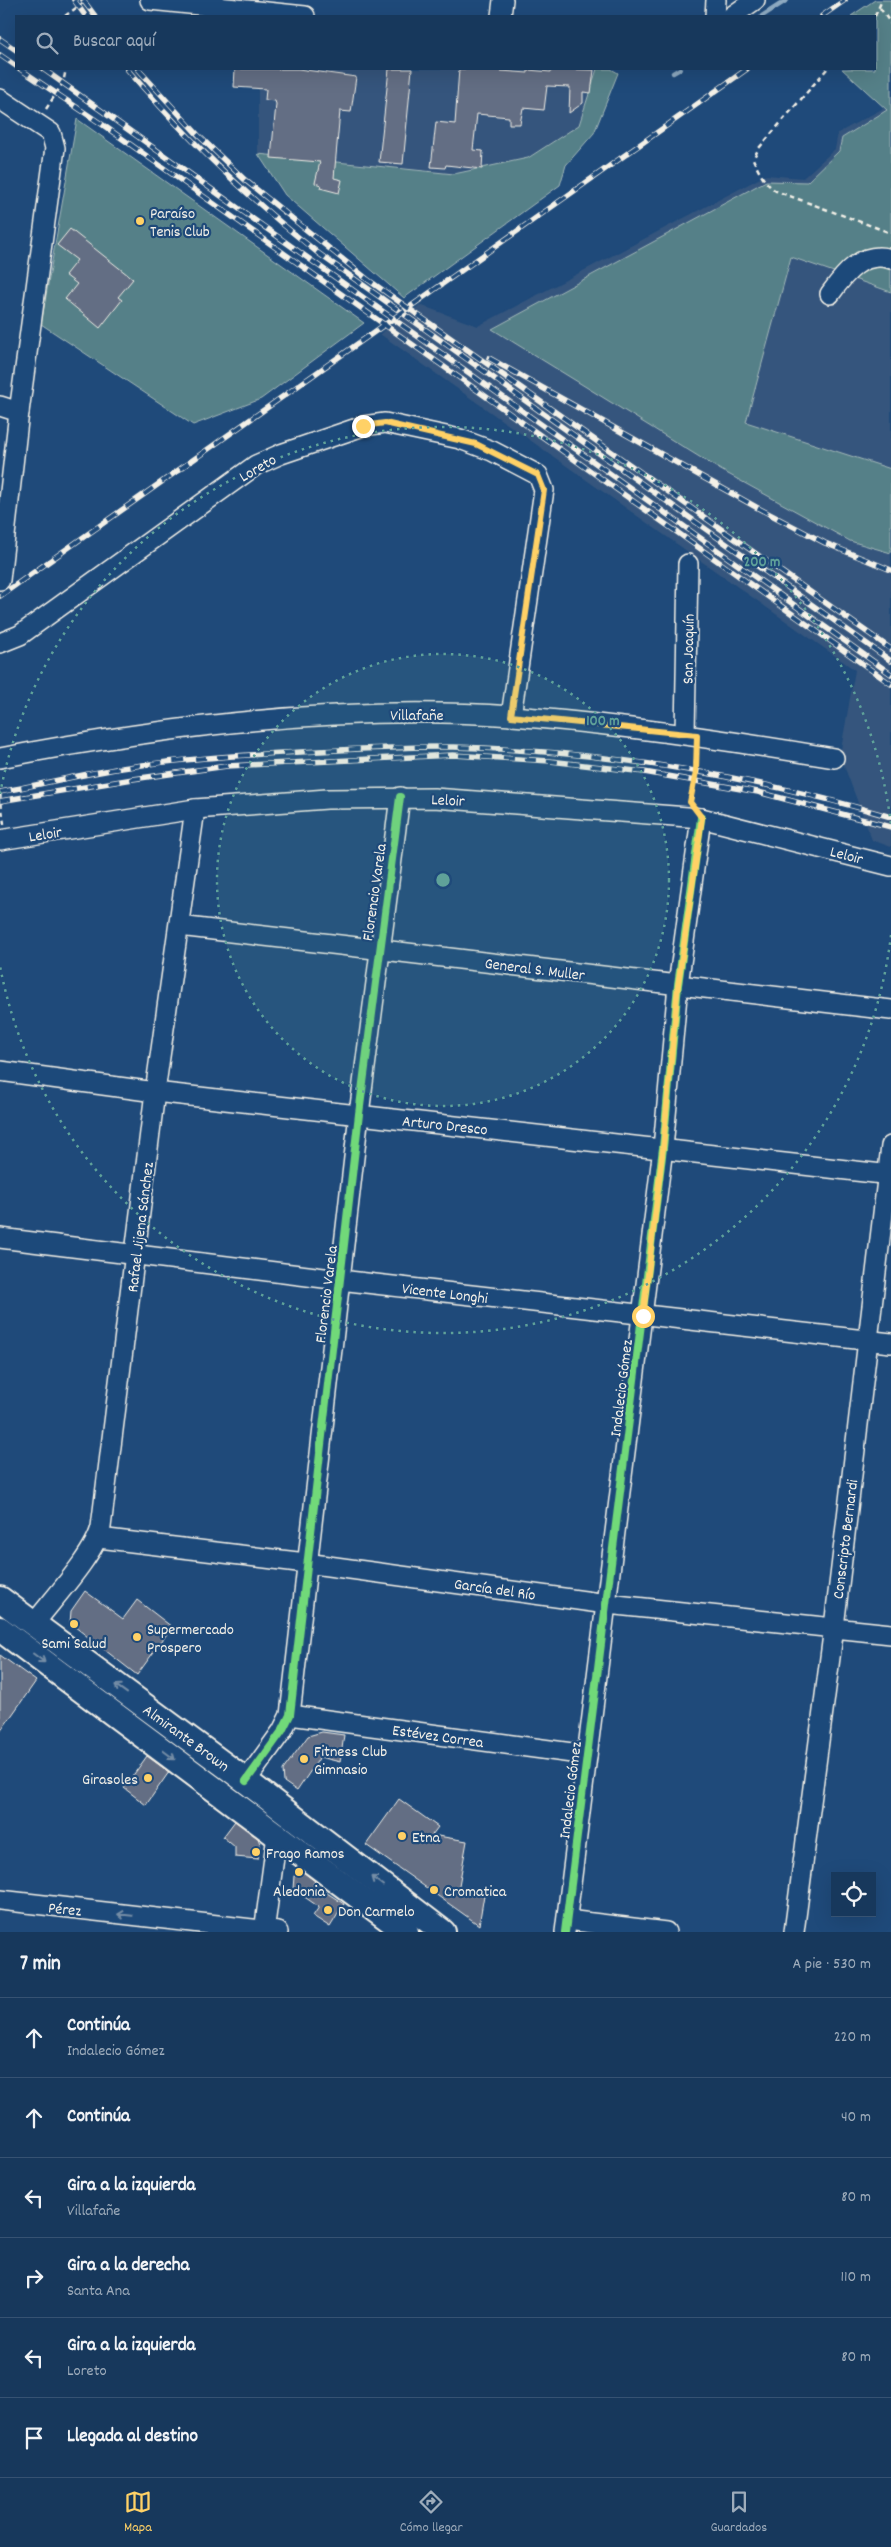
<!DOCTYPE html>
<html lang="es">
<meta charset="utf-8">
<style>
body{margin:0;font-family:Dekko,sans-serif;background:#244365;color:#f1f3f6}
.controls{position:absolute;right:15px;bottom:15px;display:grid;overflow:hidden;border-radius:0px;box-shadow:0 5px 20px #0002}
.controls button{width:45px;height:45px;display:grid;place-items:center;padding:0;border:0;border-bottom:1px solid #365272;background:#17385c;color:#f1f3f6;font:25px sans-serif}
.stop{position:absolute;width:15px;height:15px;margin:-11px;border:4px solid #ffd166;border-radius:50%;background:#fff}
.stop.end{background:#ffd166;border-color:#fff;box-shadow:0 1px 5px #0008}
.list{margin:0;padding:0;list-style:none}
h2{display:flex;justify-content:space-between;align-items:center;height:65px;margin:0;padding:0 20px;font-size:21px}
h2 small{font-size:16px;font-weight:400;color:#9eacbb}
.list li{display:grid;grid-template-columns:32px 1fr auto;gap:15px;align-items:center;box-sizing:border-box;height:80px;padding:0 20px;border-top:1px solid #365272}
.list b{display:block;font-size:19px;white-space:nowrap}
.list p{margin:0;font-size:16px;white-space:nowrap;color:#9eacbb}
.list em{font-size:16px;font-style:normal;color:#9eacbb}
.icon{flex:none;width:28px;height:28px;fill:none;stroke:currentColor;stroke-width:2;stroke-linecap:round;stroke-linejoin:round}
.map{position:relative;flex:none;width:891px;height:1932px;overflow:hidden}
.search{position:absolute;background:#17385c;box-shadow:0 5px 20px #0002;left:15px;right:15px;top:15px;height:55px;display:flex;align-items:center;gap:12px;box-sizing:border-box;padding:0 18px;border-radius:0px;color:#9eacbb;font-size:19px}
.sheet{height:545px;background:#17385c}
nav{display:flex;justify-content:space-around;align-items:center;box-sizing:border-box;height:70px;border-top:1px solid #365272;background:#17385c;font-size:14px;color:#9eacbb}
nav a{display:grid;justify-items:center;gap:2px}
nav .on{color:#ffd166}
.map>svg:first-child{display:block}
.built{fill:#34557d}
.green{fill:#548088;stroke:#a4b8b8}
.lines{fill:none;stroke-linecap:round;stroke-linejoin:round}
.stream{stroke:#8eaac1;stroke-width:4.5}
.building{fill:#646e84;stroke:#f4f1e8}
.minor-casing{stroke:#f4f1e8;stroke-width:22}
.major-casing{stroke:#f4f1e8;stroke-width:28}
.path{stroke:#f4f1e8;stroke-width:2.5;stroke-dasharray:5 4;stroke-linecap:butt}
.minor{stroke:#1f4a7a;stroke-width:19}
.major{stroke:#1f4a7a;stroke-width:24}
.rail-casing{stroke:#f4f1e8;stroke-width:5.5}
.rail{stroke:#1f4a7a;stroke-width:4;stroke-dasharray:11;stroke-linecap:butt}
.cycleway-casing{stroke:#1f4a7a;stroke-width:11}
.cycleway{stroke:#71d979;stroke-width:8}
.oneway{stroke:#748da6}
.route{stroke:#ffd166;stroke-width:6}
.ring{fill:none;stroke:#5fa199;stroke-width:2.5;stroke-dasharray:2.5 5}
.poi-dot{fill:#ffd166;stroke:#1f4a7a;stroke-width:2}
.labels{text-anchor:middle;stroke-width:4.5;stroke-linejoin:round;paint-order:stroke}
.poi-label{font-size:16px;fill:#f4f1e8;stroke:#1f4a7a;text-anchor:start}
.street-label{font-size:16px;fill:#f4f1e8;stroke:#1f4a7a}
.centre{fill:#5fa199;stroke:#1f4a7a;stroke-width:2.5}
.ring-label{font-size:15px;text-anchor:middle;font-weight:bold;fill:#5fa199;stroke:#1f4a7a;stroke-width:4.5;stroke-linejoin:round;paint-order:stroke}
</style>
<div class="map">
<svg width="891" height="1932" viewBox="0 0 891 1932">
<rect width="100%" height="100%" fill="#1f4a7a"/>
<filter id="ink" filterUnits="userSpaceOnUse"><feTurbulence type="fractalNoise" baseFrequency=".02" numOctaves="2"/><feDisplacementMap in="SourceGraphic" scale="10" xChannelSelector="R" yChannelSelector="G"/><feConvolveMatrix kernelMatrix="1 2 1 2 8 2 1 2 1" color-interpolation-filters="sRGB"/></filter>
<g filter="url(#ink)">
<g class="built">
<path d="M 258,69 L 597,69 L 579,125 L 528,158 L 454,174 L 258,154 Z"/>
<path d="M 891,104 L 891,847 L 872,840 L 840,755 L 855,670 L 380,334 L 420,305 L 478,326 L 766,175 L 803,178 L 835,149 L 838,133 Z"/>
</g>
<g class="green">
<path d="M 875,0 L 891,0 L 891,292 L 791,257 L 746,422 L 891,469 L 891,553 L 850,541 L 719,469 L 492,329 L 766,181 L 807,182 L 839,151 L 842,138 L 887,110 L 842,69 L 875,69 L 875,16 L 851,16 Z"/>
<path d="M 597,69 L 611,69 L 618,73 L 594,133 L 566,165 L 560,185 L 404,298 L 285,195 L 258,154 L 454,174 L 528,158 L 579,125 Z"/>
<path d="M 77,119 L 364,323 L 261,399 L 193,425 L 41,324 Z"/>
</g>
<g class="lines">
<g class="stream">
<path d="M 762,16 L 787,0"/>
<path d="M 673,73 L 680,69"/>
</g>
</g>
<g class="building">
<path d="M 235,69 L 298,69 L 356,77 L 351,112 L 340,111 L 334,178 L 342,180 L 339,193 L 320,188 L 321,185 L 315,183 L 320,162 L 271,158 L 276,104 L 275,101 L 265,100 L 266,89 L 234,87 Z"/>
<path d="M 389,69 L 412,69 L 403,164 L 379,162 Z"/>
<path d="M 459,69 L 501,69 L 501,71 L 528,73 L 528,70 L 551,72 L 551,69 L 594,70 L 591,93 L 583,92 L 583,103 L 569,113 L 570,87 L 547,86 L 544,110 L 523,108 L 520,124 L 509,124 L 509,117 L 477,114 L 473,150 L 483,151 L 482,169 L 446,165 L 445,168 L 431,167 L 436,122 L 455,124 Z"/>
<path d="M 70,229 L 133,279 L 118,297 L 122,300 L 100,328 L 65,299 L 77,284 L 65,275 L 77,260 L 57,245 Z"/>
<path d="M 85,1591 L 123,1619 L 137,1600 L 172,1627 L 137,1675 L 70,1623 L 71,1611 Z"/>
<path d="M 0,1655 L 36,1681 L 0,1732 Z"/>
<path d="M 322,1732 L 344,1735 L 340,1762 L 320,1757 L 297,1791 L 284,1782 L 283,1770 L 308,1736 Z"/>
<path d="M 147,1756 L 169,1772 L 146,1805 L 124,1788 Z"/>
<path d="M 399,1799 L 438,1827 L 432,1835 L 467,1841 L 458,1891 L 484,1895 L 479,1925 L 366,1845 Z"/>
<path d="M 235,1821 L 258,1838 L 260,1844 L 258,1859 L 235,1857 L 235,1847 L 223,1837 Z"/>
<path d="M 303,1872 L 315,1881 L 313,1884 L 344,1904 L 330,1927 L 313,1916 L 319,1907 L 293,1889 L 294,1876 Z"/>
</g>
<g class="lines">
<g class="minor-casing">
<g id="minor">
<path d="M 150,0 L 305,16"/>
<path d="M 501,16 L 503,0"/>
<path d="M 715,16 L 716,0"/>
<path d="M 732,16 L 755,0"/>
<path d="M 0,99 L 51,133 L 55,148 L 19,412 L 0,580"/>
<path d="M 830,294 C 845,273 863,250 891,259"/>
<path d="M 0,406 L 19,412"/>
<path d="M 0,643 L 20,635 L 256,465 L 281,454 L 363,426 L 385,423 L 460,439 L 492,451 L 538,475 L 544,490 L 511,716"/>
<path d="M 685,734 L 688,564"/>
<path d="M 0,758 C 165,726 344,704 512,716 C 620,724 727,740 834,758"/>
<path d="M 0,840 L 195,809 L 327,799 L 434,798 L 701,818 L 891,866"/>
<path d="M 179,926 L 891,1010"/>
<path d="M 0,1071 L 155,1092 L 891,1175"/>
<path d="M 0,1238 L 340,1280 L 891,1343"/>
<path d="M 99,1538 L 306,1563 L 607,1604 L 891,1634"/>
<path d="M 34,1624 C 52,1600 95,1554 101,1527 L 155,1092 L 195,809"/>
<path d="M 290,1715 L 587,1755"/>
<path d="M 246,1781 L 282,1731 L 290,1715 L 359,1114 L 400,797"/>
<path d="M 0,1900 L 278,1932"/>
<path d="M 567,1920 L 666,1932"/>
<path d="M 264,1932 L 277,1835"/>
<path d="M 565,1932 L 663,1148 L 678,985 L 701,818"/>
<path d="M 794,1932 L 834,1627 L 891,1146"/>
</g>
</g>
<g class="major-casing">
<g id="major">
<path d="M 0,1599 L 246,1781 L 443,1932"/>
<path d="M 0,1629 L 406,1932"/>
</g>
</g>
<g class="path">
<path d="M 880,8 L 891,24"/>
<path d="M 65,16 L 87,0"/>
<path d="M 875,16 L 882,0"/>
<path d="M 827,69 L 759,148 L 753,159 C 759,172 764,183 776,191 L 891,233"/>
<path d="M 46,109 L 63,83 L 66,69"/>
<path d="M 0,793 L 4,824"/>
<path d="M 691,800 L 697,753"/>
</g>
<use href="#minor" class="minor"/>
<use href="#major" class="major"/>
<g class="rail-casing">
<g id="rail">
<path d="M 74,0 L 84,14"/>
<path d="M 83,0 L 95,16"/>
<path d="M 822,16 L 845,0"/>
<path d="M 0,39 L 16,50"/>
<path d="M 0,55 L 16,66"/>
<path d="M 20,69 L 103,125 L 891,684"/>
<path d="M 43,69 L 891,674"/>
<path d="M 127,69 C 185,137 248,198 318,253 L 891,661"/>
<path d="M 138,69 L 199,136 L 245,180 L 367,279 L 891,649"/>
<path d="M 489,358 L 756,507 L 825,543 L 891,570"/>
<path d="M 0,596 L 747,69"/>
<path d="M 0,792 C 43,784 86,773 129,767 C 180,759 231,756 282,753 C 339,750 397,746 454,747 C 602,751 749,775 891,817"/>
<path d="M 0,801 L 133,779 L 227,766 L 453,755 L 550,761 L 644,772 L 758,792 L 891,827"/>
</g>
</g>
<use href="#rail" class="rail"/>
<g class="cycleway-casing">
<g id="cycleway">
<path d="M 246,1781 L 282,1731 L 290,1715 L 359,1114 L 400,797"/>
<path d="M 565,1932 L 663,1148 L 678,985 L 701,818"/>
</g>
</g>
<use href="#cycleway" class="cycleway"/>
</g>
<defs><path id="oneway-shaft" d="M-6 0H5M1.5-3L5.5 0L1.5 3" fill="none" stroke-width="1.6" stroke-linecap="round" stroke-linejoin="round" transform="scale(1.25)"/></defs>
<g class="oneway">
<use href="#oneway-shaft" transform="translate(39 1658) rotate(37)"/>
<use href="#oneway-shaft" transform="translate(121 1689) rotate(-144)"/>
<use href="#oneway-shaft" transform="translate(169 1755) rotate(37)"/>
<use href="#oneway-shaft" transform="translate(377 1881) rotate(-143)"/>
<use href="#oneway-shaft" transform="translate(125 1915) rotate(-174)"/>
</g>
</g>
<g class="lines" filter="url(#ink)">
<path class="route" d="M 363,426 L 385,423 L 476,444 L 538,475 L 544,490 L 511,716 L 697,735 L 696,772 L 690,802 L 702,818 L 678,985 L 663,1148 L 643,1316"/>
</g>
<circle cx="443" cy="880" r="226" fill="#5fa199" fill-opacity=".12"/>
<g class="ring">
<circle cx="443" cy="880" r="226"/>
<path d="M891 935A451 451 0 0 1 0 966M0 794A451 451 0 0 1 891 825"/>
</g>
<g class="poi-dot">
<circle cx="140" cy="221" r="5"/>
<circle cx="74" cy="1624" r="5"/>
<circle cx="137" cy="1637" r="5"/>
<circle cx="304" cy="1759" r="5"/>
<circle cx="148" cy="1778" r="5"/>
<circle cx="402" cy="1836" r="5"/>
<circle cx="256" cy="1852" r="5"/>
<circle cx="299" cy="1872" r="5"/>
<circle cx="434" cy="1890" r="5"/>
<circle cx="328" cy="1910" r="5"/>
</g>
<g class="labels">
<g class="poi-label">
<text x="150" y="218">Paraíso<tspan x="150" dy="18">Tenis Club</tspan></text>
<text x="147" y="1634">Supermercado<tspan x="147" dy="18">Prospero</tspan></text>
<text x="74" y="1648" text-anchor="middle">Sami Salud</text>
<text x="314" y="1756">Fitness Club<tspan x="314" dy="18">Gimnasio</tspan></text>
<text x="138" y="1784" text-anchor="end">Girasoles</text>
<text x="412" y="1842">Etna</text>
<text x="266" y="1858">Frago Ramos</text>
<text x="299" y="1896" text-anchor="middle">Aledonia</text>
<text x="444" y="1896">Cromatica</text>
<text x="338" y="1916">Don Carmelo</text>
</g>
<g class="street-label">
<text transform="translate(257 467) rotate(-30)" y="6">Loreto</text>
<text transform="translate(687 649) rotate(-89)" y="6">San Joaquín</text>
<text x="417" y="720">Villafañe</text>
<text transform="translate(448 799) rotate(3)" y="6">Leloir</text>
<text transform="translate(45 833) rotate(-9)" y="6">Leloir</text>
<text transform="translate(847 854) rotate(15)" y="6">Leloir</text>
<text transform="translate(373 892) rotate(-82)" y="6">Florencio Varela</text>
<text transform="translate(535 968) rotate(7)" y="6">General S. Muller</text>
<text transform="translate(445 1124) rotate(6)" y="6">Arturo Dresco</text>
<text transform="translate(139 1227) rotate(-83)" y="6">Rafael Jijena Sánchez</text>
<text transform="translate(445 1292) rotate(7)" y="6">Vicente Longhi</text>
<text transform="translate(325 1294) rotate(-83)" y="6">Florencio Varela</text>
<text transform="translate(620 1388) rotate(-83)" y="6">Indalecio Gómez</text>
<text transform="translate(844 1539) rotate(-83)" y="6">Conscripto Bernardi</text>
<text transform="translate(495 1588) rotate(8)" y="6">García del Río</text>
<text transform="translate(438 1735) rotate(8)" y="6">Estévez Correa</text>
<text transform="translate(187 1737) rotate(36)" y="6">Almirante Brown</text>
<text transform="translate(569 1790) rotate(-83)" y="6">Indalecio Gómez</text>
<text transform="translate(65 1908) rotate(6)" y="6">Pérez</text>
</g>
</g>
<circle cx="443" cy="880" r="8" class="centre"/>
<g class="ring-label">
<text x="762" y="566">200 m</text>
<text x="603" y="725">100 m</text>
</g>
</svg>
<div class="controls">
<button><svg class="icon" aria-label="locate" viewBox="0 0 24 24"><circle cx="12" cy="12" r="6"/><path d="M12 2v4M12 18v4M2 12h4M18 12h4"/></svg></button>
</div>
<div class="stop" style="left:643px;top:1316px"></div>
<div class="stop end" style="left:363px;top:426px"></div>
<div class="search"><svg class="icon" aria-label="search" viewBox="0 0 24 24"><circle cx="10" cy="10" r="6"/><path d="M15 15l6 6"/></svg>Buscar aquí</div>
</div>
<section class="sheet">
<h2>7 min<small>A pie · 530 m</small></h2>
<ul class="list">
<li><svg class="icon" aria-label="ahead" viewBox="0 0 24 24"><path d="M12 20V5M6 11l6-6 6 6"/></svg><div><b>Continúa</b><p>Indalecio Gómez</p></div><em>220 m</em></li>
<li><svg class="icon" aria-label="ahead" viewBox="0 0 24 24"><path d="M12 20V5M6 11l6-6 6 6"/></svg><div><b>Continúa</b></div><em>40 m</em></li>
<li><svg class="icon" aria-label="left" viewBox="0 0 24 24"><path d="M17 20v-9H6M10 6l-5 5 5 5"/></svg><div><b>Gira a la izquierda</b><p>Villafañe</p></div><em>80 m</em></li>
<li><svg class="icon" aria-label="right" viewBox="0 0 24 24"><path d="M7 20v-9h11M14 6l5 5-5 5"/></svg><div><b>Gira a la derecha</b><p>Santa Ana</p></div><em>110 m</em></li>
<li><svg class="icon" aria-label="left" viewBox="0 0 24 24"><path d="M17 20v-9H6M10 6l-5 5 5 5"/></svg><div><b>Gira a la izquierda</b><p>Loreto</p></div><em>80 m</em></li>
<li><svg class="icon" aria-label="arrive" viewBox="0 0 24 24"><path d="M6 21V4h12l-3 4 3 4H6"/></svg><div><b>Llegada al destino</b></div></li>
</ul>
</section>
<nav>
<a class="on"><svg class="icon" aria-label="map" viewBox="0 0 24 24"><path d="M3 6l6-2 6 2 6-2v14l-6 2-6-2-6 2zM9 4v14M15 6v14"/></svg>Mapa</a>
<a><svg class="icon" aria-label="directions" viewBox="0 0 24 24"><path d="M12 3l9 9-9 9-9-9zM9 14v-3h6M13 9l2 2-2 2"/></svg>Cómo llegar</a>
<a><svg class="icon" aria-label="saved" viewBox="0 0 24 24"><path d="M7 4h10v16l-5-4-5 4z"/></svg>Guardados</a>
</nav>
